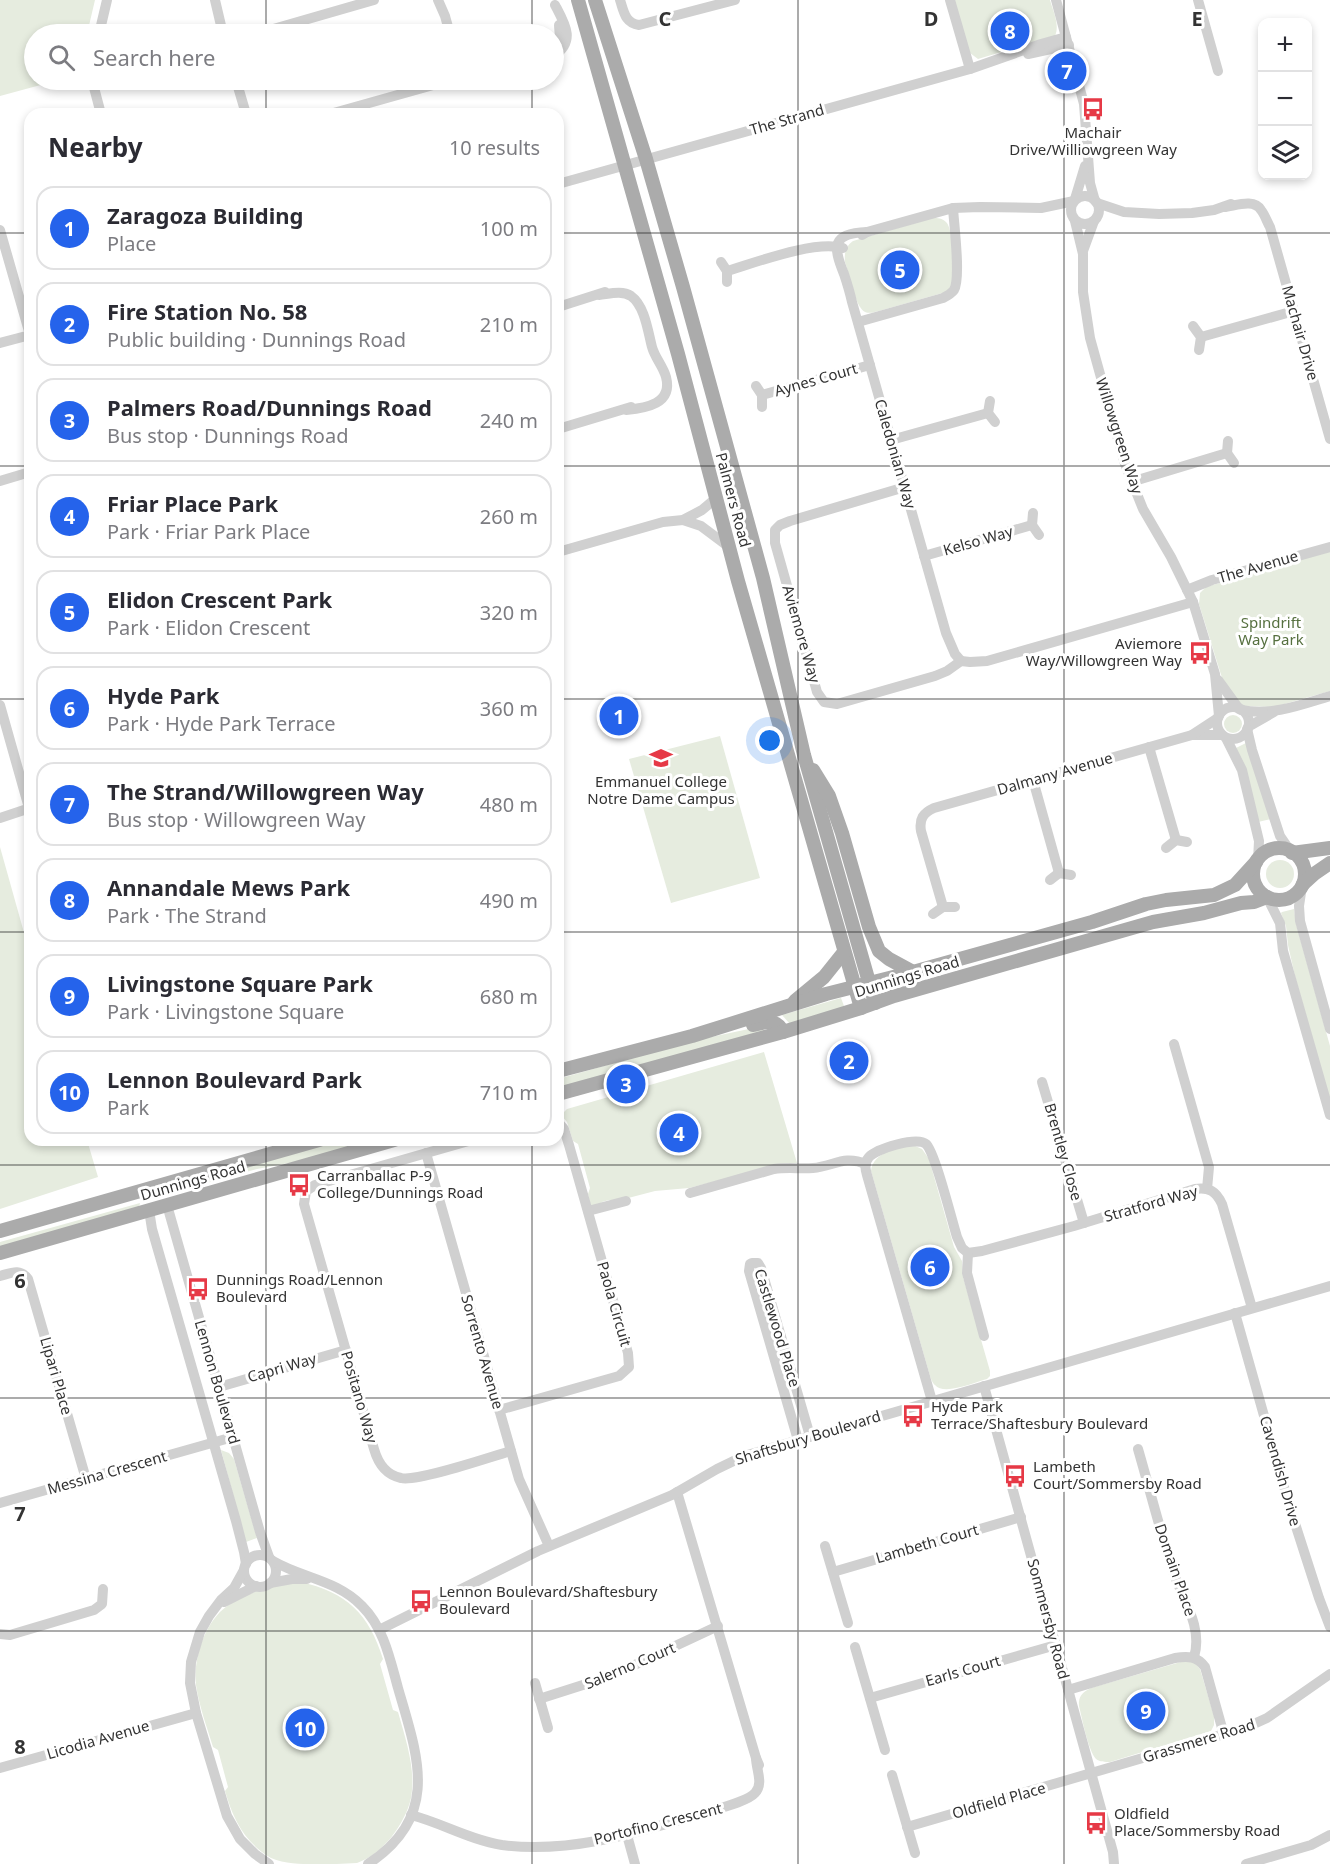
<!DOCTYPE html>
<meta charset="utf-8">
<style>
body{margin:0;font-family:"Noto Sans",sans-serif;background:#f2f2f3;color:#2b2b33}
.controls{position:absolute;right:18px;top:18px;display:grid;overflow:hidden;border-radius:12px;box-shadow:0 3px 9px #0003}
.controls button{width:54px;height:54px;display:grid;place-items:center;padding:0;border:0;border-bottom:2px solid #e1e1e2;background:#fff;color:#2b2b33;font:30px sans-serif}
.you{position:absolute;left:770px;top:741px;width:21px;height:21px;margin:-15px;border:4px solid #fff;border-radius:50%;background:#1a73e8;box-shadow:0 0 0 9px #1a73e833}
.badge{display:grid;place-items:center;width:39px;height:39px;border-radius:50%;background:#2563eb;color:#fff;font-size:20px;font-weight:700}
.pin{position:absolute;translate:-50% -50%;border:3px solid #fff;box-shadow:0 2px 6px #0006}
.list{margin:0;padding:0;list-style:none}
h2{display:flex;justify-content:space-between;align-items:center;height:78px;margin:0;padding:0 24px;font-size:26px}
h2 small{font-size:20px;font-weight:400;color:#7c7c81}
.list li{display:grid;grid-template-columns:39px 1fr auto;gap:18px;align-items:center;box-sizing:border-box;height:84px;margin:0 12px 12px;padding:0 12px;border:2px solid #e1e1e2;border-radius:18px}
.list b{display:block;font-size:22px;white-space:nowrap}
.list p{margin:0;font-size:20px;white-space:nowrap;color:#7c7c81}
.list em{font-size:20px;font-style:normal;color:#7c7c81}
.icon{flex:none;width:33px;height:33px;fill:none;stroke:currentColor;stroke-width:2;stroke-linecap:round;stroke-linejoin:round}
.map{position:relative;flex:none;width:1330px;height:1864px;overflow:hidden}
.search{position:absolute;background:#fff;box-shadow:0 3px 9px #0003;left:24px;top:24px;width:540px;height:66px;display:flex;align-items:center;gap:15px;box-sizing:border-box;padding:0 21px;border-radius:33px;color:#7c7c81;font-size:22px}
.panel{position:absolute;background:#fff;box-shadow:0 3px 9px #0003;left:24px;top:108px;width:540px;height:1038px;border-radius:18px}
.map>svg:first-child{display:block}
.green{fill:#e6ecdf}
.lines{fill:none;stroke-linecap:round;stroke-linejoin:round}
.minor{stroke:#d0d0d0;stroke-width:10}
.major{stroke:#ababab;stroke-width:14}
.grid{fill:none;stroke:#333;stroke-width:1.5;stroke-opacity:0.55}
.labels{text-anchor:middle;stroke-width:6;stroke-linejoin:round;paint-order:stroke}
.street-label{font-size:15px;fill:#333;stroke:#fff}
.poi-label{font-size:15px;fill:#333;stroke:#fff;text-anchor:start}
.park-label{font-size:15px;fill:#56703f;stroke:#fff}
.grid-label{font-size:20px;text-anchor:middle;font-weight:bold;fill:#333;stroke:#fff;stroke-width:6;stroke-linejoin:round;paint-order:stroke}
</style>
<div class="map">
<svg width="1330" height="1864" viewBox="0 0 1330 1864">
<rect width="100%" height="100%" fill="#fff"/>
<g class="green">
<path d="M 0,0 L 95,0 L 87,34 L 34,34 L 34,80 L 59,80 L 0,96 Z"/>
<path d="M 953,0 L 1050,0 C 1053,11 1060,25 1055,36 L 978,59 L 970,53 Z"/>
<path d="M 932,218 C 938,218 942,218 946,222 C 954,229 952,269 953,281 L 951,287 L 946,292 L 879,311 C 874,312 870,314 865,312 C 855,307 849,273 845,262 C 844,253 846,246 853,241 Z"/>
<path d="M 1330,551 L 1330,691 L 1274,707 L 1244,706 L 1240,704 L 1223,681 L 1199,604 L 1200,593 L 1206,587 Z"/>
<circle cx="1233" cy="724" r="9"/>
<path d="M 720,736 L 760,878 L 671,903 L 629,759 Z"/>
<path d="M 1246,743 L 1271,819 L 1258,822 L 1236,748 Z"/>
<path d="M 0,847 L 30,954 L 30,1140 L 87,1140 L 98,1177 L 0,1209 Z"/>
<circle cx="1280" cy="874" r="14"/>
<path d="M 1294,909 L 1296,924 L 1330,1046 L 1330,1101 L 1295,976 L 1288,945 L 1286,926 L 1281,913 L 1282,912 Z"/>
<path d="M 841,998 L 844,1006 L 835,1011 L 790,1024 L 782,1015 Z"/>
<path d="M 763,1026 L 764,1031 L 558,1088 L 558,1079 L 692,1041 Z"/>
<path d="M 764,1052 L 797,1163 L 784,1164 L 689,1188 L 655,1191 L 613,1202 L 609,1200 L 602,1202 L 599,1206 L 591,1207 L 588,1194 L 590,1188 L 578,1144 L 573,1141 L 567,1122 L 561,1115 L 567,1109 Z"/>
<path d="M 342,1140 L 345,1140 L 348,1148 L 305,1160 L 257,1169 L 171,1193 L 169,1189 Z"/>
<path d="M 915,1146 L 922,1149 L 929,1159 L 954,1247 L 962,1261 L 963,1277 L 990,1371 L 990,1376 L 987,1379 C 975,1382 944,1396 935,1385 C 933,1384 931,1379 930,1376 L 871,1171 C 873,1152 898,1147 915,1146 Z"/>
<path d="M 140,1203 L 139,1207 L 0,1247 L 0,1242 Z"/>
<path d="M 221,1450 L 229,1453 L 234,1459 L 257,1538 L 246,1542 Z"/>
<path d="M 300,1582 C 347,1592 369,1614 383,1659 L 380,1664 L 393,1710 L 398,1712 C 406,1741 416,1768 411,1798 C 405,1824 383,1854 357,1863 C 345,1864 328,1864 315,1864 C 300,1864 285,1864 271,1858 C 245,1843 233,1819 225,1791 L 228,1787 L 218,1750 L 213,1747 C 207,1727 199,1706 196,1685 C 193,1658 205,1622 227,1606 C 248,1591 276,1585 300,1582 Z"/>
<path d="M 1184,1661 L 1194,1662 L 1200,1669 L 1214,1716 L 1214,1725 L 1211,1731 L 1110,1762 C 1105,1762 1100,1762 1096,1759 C 1088,1750 1082,1718 1079,1706 C 1078,1696 1083,1692 1091,1688 Z"/>
</g>
<g class="lines">
<g class="minor">
<path d="M 215,0 L 223,34"/>
<path d="M 438,0 L 445,16 L 450,34"/>
<path d="M 620,0 C 624,12 625,23 639,25 L 735,0"/>
<path d="M 950,0 L 970,69"/>
<path d="M 1056,0 L 1084,104 L 1090,183 L 1095,201"/>
<path d="M 1198,0 L 1218,71"/>
<path d="M 99,34 L 107,0"/>
<path d="M 256,34 L 374,0"/>
<path d="M 554,47 L 560,38 L 559,25"/>
<path d="M 1028,54 L 1069,45"/>
<path d="M 554,56 C 576,41 565,24 555,5"/>
<path d="M 92,80 L 101,114"/>
<path d="M 236,80 L 246,114"/>
<path d="M 330,114 L 451,80"/>
<path d="M 558,184 L 970,69 L 1041,44 L 1066,37"/>
<circle cx="1085" cy="210" r="14"/>
<path d="M 1075,199 L 1085,166"/>
<path d="M 1097,203 L 1124,212 L 1159,214 L 1192,213 L 1214,210 L 1231,204"/>
<path d="M 1224,207 C 1235,206 1254,198 1261,210 C 1265,215 1267,222 1270,227 L 1330,439"/>
<path d="M 1075,221 L 1083,254 L 1083,292 L 1090,338 L 1125,464 L 1143,509 L 1171,557 L 1193,602 L 1215,674 L 1219,716"/>
<path d="M 0,230 L 30,335 L 0,343"/>
<path d="M 867,232 C 831,233 833,247 844,274 C 847,283 850,293 852,302 L 946,633 L 955,654 L 961,661"/>
<path d="M 862,235 L 867,232 L 953,208 L 980,207 L 1041,208 L 1074,201"/>
<path d="M 1083,251 L 1094,221"/>
<path d="M 721,262 L 727,271 L 727,282"/>
<path d="M 727,271 C 757,262 815,240 843,248"/>
<path d="M 599,295 C 609,294 622,290 631,296 C 645,306 648,332 652,347 C 655,358 663,366 666,377 C 673,404 646,408 626,410"/>
<path d="M 558,307 L 605,292"/>
<path d="M 858,322 L 943,298 C 947,296 951,294 954,290 C 961,278 954,225 953,208"/>
<path d="M 1193,326 L 1201,337 L 1199,350"/>
<path d="M 1201,337 L 1294,311"/>
<path d="M 756,386 L 762,395 L 762,407"/>
<path d="M 762,395 L 870,365"/>
<path d="M 990,401 L 988,413 L 995,422"/>
<path d="M 558,429 L 631,407"/>
<path d="M 891,440 L 988,413"/>
<path d="M 1228,441 L 1227,453 L 1234,463"/>
<path d="M 0,481 L 30,472"/>
<path d="M 1131,482 L 1227,453"/>
<path d="M 905,487 L 790,521 L 780,525 L 775,530 L 775,543 L 817,692 L 824,702 L 837,704 L 935,676 L 947,671 L 961,661"/>
<path d="M 1033,513 L 1032,525 L 1039,535"/>
<path d="M 683,520 L 701,526 L 729,547"/>
<path d="M 558,552 L 663,522 L 683,520 L 702,510 L 715,499"/>
<path d="M 924,556 L 1032,525"/>
<path d="M 1187,590 L 1212,580 L 1330,547"/>
<path d="M 961,661 L 970,662 L 987,661 L 1193,602"/>
<path d="M 1218,680 L 1239,709"/>
<path d="M 0,705 L 29,808"/>
<circle cx="1233" cy="723" r="16"/>
<path d="M 1241,710 C 1273,716 1300,705 1330,696"/>
<path d="M 1248,727 L 1274,712"/>
<path d="M 1247,729 L 1252,750 L 1280,836 L 1291,852"/>
<path d="M 1192,735 L 1222,735"/>
<path d="M 1226,738 L 1242,770 L 1259,841 L 1258,860"/>
<path d="M 1149,747 L 1176,840"/>
<path d="M 1033,780 L 1059,873"/>
<path d="M 0,818 L 30,808"/>
<path d="M 1166,848 L 1176,840 L 1187,842"/>
<path d="M 1050,880 L 1059,873 L 1071,875"/>
<path d="M 1302,886 L 1299,906 L 1300,921 L 1330,1029"/>
<path d="M 1267,897 L 1280,923 L 1283,951 L 1330,1115"/>
<path d="M 943,907 L 921,831 C 919,819 923,813 934,808 L 1192,735 L 1218,718"/>
<path d="M 933,914 L 943,907 L 955,907"/>
<path d="M 1174,1044 L 1209,1167 L 1207,1189"/>
<path d="M 1042,1082 L 1084,1223"/>
<path d="M 472,1140 L 315,1185 L 306,1191 L 304,1204 L 374,1449 C 378,1463 386,1475 401,1478 C 418,1482 490,1457 511,1451"/>
<path d="M 426,1153 L 519,1479 L 549,1546"/>
<path d="M 690,1193 L 774,1169 C 788,1167 800,1169 813,1168 C 834,1166 844,1155 866,1164"/>
<path d="M 167,1205 L 260,1532 L 269,1557"/>
<path d="M 149,1210 L 152,1229 L 236,1521 L 244,1552 L 246,1564"/>
<path d="M 588,1211 L 626,1201"/>
<path d="M 968,1253 L 982,1251 L 1074,1226 L 1195,1189 C 1209,1187 1216,1191 1222,1204 L 1252,1308"/>
<path d="M 968,1253 L 967,1273 L 984,1336"/>
<path d="M 0,1276 C 11,1273 20,1268 28,1279 L 86,1479"/>
<path d="M 1235,1313 L 1290,1508 L 1319,1598 L 1330,1627"/>
<path d="M 984,1386 L 1113,1852 L 1114,1864"/>
<path d="M 219,1387 L 346,1350"/>
<path d="M 932,1401 L 867,1175 C 865,1168 864,1163 869,1157 C 876,1149 917,1136 926,1144 C 935,1152 952,1221 957,1237 L 962,1248 L 968,1253"/>
<path d="M 499,1410 L 619,1376 L 629,1367 L 628,1353 L 569,1145 L 564,1129 L 558,1122"/>
<path d="M 798,1440 L 749,1271 L 750,1264 L 752,1263 L 758,1263 L 761,1268 L 810,1436"/>
<path d="M 1138,1449 C 1149,1487 1159,1526 1171,1565 C 1179,1594 1204,1625 1194,1657"/>
<path d="M 677,1492 L 756,1758 L 759,1765"/>
<path d="M 0,1503 L 233,1437"/>
<path d="M 825,1546 L 848,1623"/>
<circle cx="260" cy="1571" r="16"/>
<path d="M 273,1561 C 302,1578 337,1580 362,1606 C 384,1628 390,1659 398,1688 C 418,1757 441,1816 368,1864"/>
<path d="M 244,1570 L 234,1588 L 221,1600 L 209,1616 L 200,1632 L 191,1662 L 190,1683 L 196,1713 L 227,1816 L 240,1839 L 255,1854 L 269,1864"/>
<path d="M 833,1572 L 1021,1517"/>
<path d="M 270,1583 L 292,1579 L 307,1579"/>
<path d="M 224,1602 L 256,1586"/>
<path d="M 379,1630 L 538,1551 L 672,1495 L 717,1469 L 744,1456 L 1330,1286"/>
<path d="M 0,1634 L 10,1635 L 94,1610 L 102,1604 L 103,1589"/>
<path d="M 855,1647 L 885,1750"/>
<path d="M 535,1683 L 548,1728"/>
<path d="M 1068,1690 L 1175,1658 C 1188,1656 1197,1656 1205,1667 L 1224,1735"/>
<path d="M 870,1698 L 1056,1645"/>
<path d="M 539,1699 L 611,1676 L 718,1626"/>
<path d="M 0,1768 L 196,1713"/>
<path d="M 892,1775 L 915,1853"/>
<path d="M 411,1815 C 442,1823 470,1840 502,1845 C 571,1854 639,1832 704,1813 C 716,1809 747,1802 755,1793 C 764,1784 756,1769 756,1758"/>
<path d="M 907,1827 L 1245,1728 L 1267,1718 L 1330,1674"/>
<path d="M 627,1835 L 635,1864"/>
<path d="M 1246,1864 L 1311,1845 L 1330,1835"/>
</g>
<g class="major">
<path d="M 578,0 L 678,354 L 738,581 L 861,1008"/>
<path d="M 595,0 L 646,159 L 683,287 L 763,578 L 804,755 L 875,1003"/>
<path d="M 813,770 L 829,796 L 842,833 L 869,927 L 879,951 L 889,959 L 913,972"/>
<circle cx="1279" cy="874" r="26"/>
<path d="M 1292,853 L 1330,848"/>
<path d="M 1303,884 L 1314,874 L 1330,863"/>
<path d="M 795,1001 L 824,977 L 844,952"/>
<path d="M 753,1025 C 766,1022 776,1018 783,1032"/>
<path d="M 558,1071 L 692,1036 L 826,994 L 913,972 L 1092,922 L 1146,904 L 1166,900 L 1214,895 L 1235,885 L 1256,862"/>
<path d="M 558,1094 L 783,1032 L 861,1008 L 894,996 L 1153,922 L 1204,913 L 1241,903 L 1254,902 L 1267,897"/>
<path d="M 0,1231 L 319,1140"/>
<path d="M 0,1253 L 394,1140"/>
</g>
</g>
<path class="grid" d="M 266,0 L 266,34M 532,0 L 532,34M 798,0 L 798,1864M 1064,0 L 1064,1864M 266,80 L 266,114M 532,80 L 532,114M 0,233 L 30,233M 558,233 L 1330,233M 0,466 L 30,466M 558,466 L 1330,466M 0,699 L 30,699M 558,699 L 1330,699M 0,932 L 30,932M 558,932 L 1330,932M 266,1140 L 266,1864M 532,1140 L 532,1864M 0,1165 L 1330,1165M 0,1398 L 1330,1398M 0,1631 L 1330,1631"/>
<defs>
<g id="bus-bare" transform="scale(1.8)"><path d="M-5-6H5V4H4V6H2V4H-2V6H-4V4H-5ZM-3.5-4V0h7V-4ZM-3.5 1.2v1.5H-2V1.2ZM2 1.2v1.5H3.5V1.2Z" fill="#e63946" stroke="#fff" stroke-width="2.5" paint-order="stroke"/></g>
<g id="school-bare" transform="scale(1.8)"><path d="M0-5L7-2L0 1L-7-2ZM-4 1L0 2.5L4 1V4Q0 6-4 4Z" fill="#e63946" stroke="#fff" stroke-width="2.5" paint-order="stroke"/></g>
</defs>
<g fill-rule="evenodd">
<use href="#bus-bare" x="1093" y="109"/>
<use href="#bus-bare" x="1200" y="653"/>
<use href="#school-bare" x="661" y="758"/>
<use href="#bus-bare" x="299" y="1185"/>
<use href="#bus-bare" x="198" y="1289"/>
<use href="#bus-bare" x="913" y="1416"/>
<use href="#bus-bare" x="1015" y="1476"/>
<use href="#bus-bare" x="421" y="1601"/>
<use href="#bus-bare" x="1096" y="1823"/>
</g>
<g class="labels">
<g class="street-label">
<text transform="translate(787 120) rotate(-16)" y="5">The Strand</text>
<text transform="translate(1300 333) rotate(74)" y="5">Machair Drive</text>
<text transform="translate(816 380) rotate(-16)" y="5">Aynes Court</text>
<text transform="translate(1119 436) rotate(72)" y="5">Willowgreen Way</text>
<text transform="translate(895 454) rotate(74)" y="5">Caledonian Way</text>
<text transform="translate(733 500) rotate(75)" y="5">Palmers Road</text>
<text transform="translate(978 541) rotate(-16)" y="5">Kelso Way</text>
<text transform="translate(1258 567) rotate(-16)" y="5">The Avenue</text>
<text transform="translate(801 634) rotate(74)" y="5">Aviemore Way</text>
<text transform="translate(1055 774) rotate(-16)" y="5">Dalmany Avenue</text>
<text transform="translate(907 977) rotate(-17)" y="5">Dunnings Road</text>
<text transform="translate(1063 1152) rotate(74)" y="5">Brentley Close</text>
<text transform="translate(193 1181) rotate(-16)" y="5">Dunnings Road</text>
<text transform="translate(1151 1204) rotate(-16)" y="5">Stratford Way</text>
<text transform="translate(614 1304) rotate(74)" y="5">Paola Circuit</text>
<text transform="translate(777 1328) rotate(73)" y="5">Castlewood Place</text>
<text transform="translate(482 1352) rotate(74)" y="5">Sorrento Avenue</text>
<text transform="translate(282 1368) rotate(-16)" y="5">Capri Way</text>
<text transform="translate(56 1376) rotate(74)" y="5">Lipari Place</text>
<text transform="translate(217 1382) rotate(74)" y="5">Lennon Boulevard</text>
<text transform="translate(359 1397) rotate(74)" y="5">Positano Way</text>
<text transform="translate(808 1438) rotate(-17)" y="5">Shaftsbury Boulevard</text>
<text transform="translate(1280 1471) rotate(74)" y="5">Cavendish Drive</text>
<text transform="translate(107 1473) rotate(-16)" y="5">Messina Crescent</text>
<text transform="translate(927 1544) rotate(-16)" y="5">Lambeth Court</text>
<text transform="translate(1175 1570) rotate(71)" y="5">Domain Place</text>
<text transform="translate(1048 1619) rotate(75)" y="5">Sommersby Road</text>
<text transform="translate(630 1666) rotate(-23)" y="5">Salerno Court</text>
<text transform="translate(963 1671) rotate(-16)" y="5">Earls Court</text>
<text transform="translate(98 1740) rotate(-16)" y="5">Licodia Avenue</text>
<text transform="translate(1199 1741) rotate(-17)" y="5">Grassmere Road</text>
<text transform="translate(999 1801) rotate(-16)" y="5">Oldfield Place</text>
<text transform="translate(658 1824) rotate(-14)" y="5">Portofino Crescent</text>
</g>
<g class="poi-label">
<text x="1093" y="138" text-anchor="middle">Machair<tspan x="1093" dy="17">Drive/Williowgreen Way</tspan></text>
<text x="1182" y="649" text-anchor="end">Aviemore<tspan x="1182" dy="17">Way/Willowgreen Way</tspan></text>
<text x="661" y="787" text-anchor="middle">Emmanuel College<tspan x="661" dy="17">Notre Dame Campus</tspan></text>
<text x="317" y="1181">Carranballac P-9<tspan x="317" dy="17">College/Dunnings Road</tspan></text>
<text x="216" y="1285">Dunnings Road/Lennon<tspan x="216" dy="17">Boulevard</tspan></text>
<text x="931" y="1412">Hyde Park<tspan x="931" dy="17">Terrace/Shaftesbury Boulevard</tspan></text>
<text x="1033" y="1472">Lambeth<tspan x="1033" dy="17">Court/Sommersby Road</tspan></text>
<text x="439" y="1597">Lennon Boulevard/Shaftesbury<tspan x="439" dy="17">Boulevard</tspan></text>
<text x="1114" y="1819">Oldfield<tspan x="1114" dy="17">Place/Sommersby Road</tspan></text>
</g>
<g class="park-label">
<text x="1271" y="628">Spindrift<tspan x="1271" dy="17">Way Park</tspan></text>
</g>
</g>
<g class="grid-label">
<text x="665" y="26">C</text>
<text x="931" y="26">D</text>
<text x="1197" y="26">E</text>
<text x="20" y="1288">6</text>
<text x="20" y="1521">7</text>
<text x="20" y="1754">8</text>
</g>
</svg>
<div class="controls">
<button>+</button>
<button>−</button>
<button><svg class="icon" aria-label="layers" viewBox="0 0 24 24"><path d="M12 4l9 5-9 5-9-5zM3 14l9 5 9-5"/></svg></button>
</div>
<div class="you"></div>
<div class="pin badge" style="left:619px;top:716px">1</div>
<div class="pin badge" style="left:849px;top:1061px">2</div>
<div class="pin badge" style="left:626px;top:1084px">3</div>
<div class="pin badge" style="left:679px;top:1133px">4</div>
<div class="pin badge" style="left:900px;top:270px">5</div>
<div class="pin badge" style="left:930px;top:1267px">6</div>
<div class="pin badge" style="left:1067px;top:71px">7</div>
<div class="pin badge" style="left:1010px;top:31px">8</div>
<div class="pin badge" style="left:1146px;top:1711px">9</div>
<div class="pin badge" style="left:305px;top:1728px">10</div>
<div class="search"><svg class="icon" aria-label="search" viewBox="0 0 24 24"><circle cx="10" cy="10" r="6"/><path d="M15 15l6 6"/></svg>Search here</div>
<section class="panel">
<h2>Nearby<small>10 results</small></h2>
<ul class="list">
<li><span class="badge">1</span><div><b>Zaragoza Building</b><p>Place</p></div><em>100 m</em></li>
<li><span class="badge">2</span><div><b>Fire Station No. 58</b><p>Public building · Dunnings Road</p></div><em>210 m</em></li>
<li><span class="badge">3</span><div><b>Palmers Road/Dunnings Road</b><p>Bus stop · Dunnings Road</p></div><em>240 m</em></li>
<li><span class="badge">4</span><div><b>Friar Place Park</b><p>Park · Friar Park Place</p></div><em>260 m</em></li>
<li><span class="badge">5</span><div><b>Elidon Crescent Park</b><p>Park · Elidon Crescent</p></div><em>320 m</em></li>
<li><span class="badge">6</span><div><b>Hyde Park</b><p>Park · Hyde Park Terrace</p></div><em>360 m</em></li>
<li><span class="badge">7</span><div><b>The Strand/Willowgreen Way</b><p>Bus stop · Willowgreen Way</p></div><em>480 m</em></li>
<li><span class="badge">8</span><div><b>Annandale Mews Park</b><p>Park · The Strand</p></div><em>490 m</em></li>
<li><span class="badge">9</span><div><b>Livingstone Square Park</b><p>Park · Livingstone Square</p></div><em>680 m</em></li>
<li><span class="badge">10</span><div><b>Lennon Boulevard Park</b><p>Park</p></div><em>710 m</em></li>
</ul>
</section>
</div>
